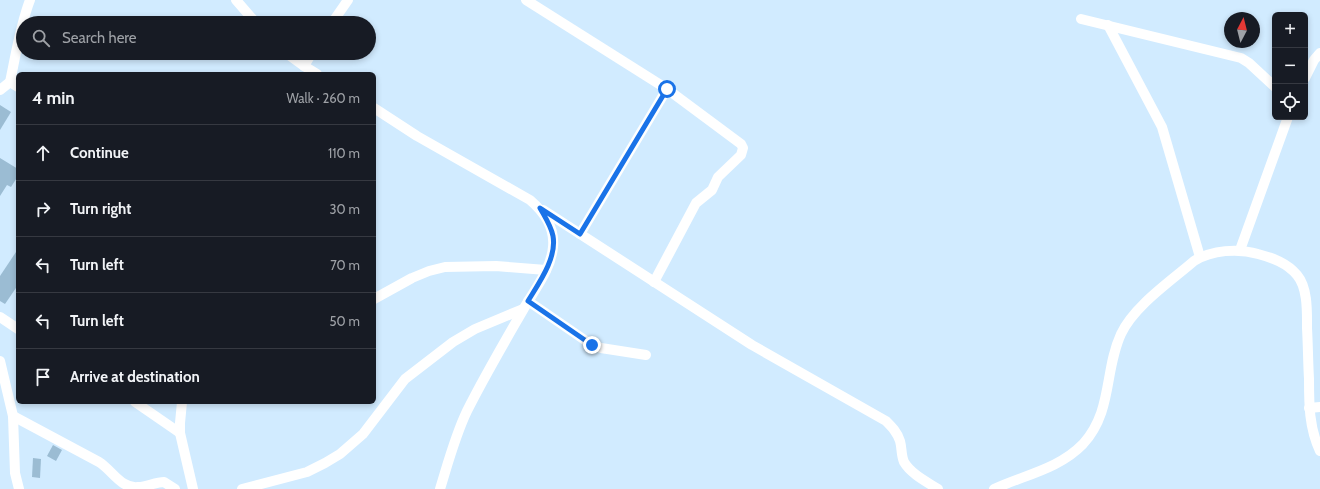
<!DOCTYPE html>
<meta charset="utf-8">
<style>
body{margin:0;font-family:Cabin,sans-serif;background:#20242c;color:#f1f3f6}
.controls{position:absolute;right:12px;top:12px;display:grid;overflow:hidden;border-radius:6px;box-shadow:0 2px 6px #0003}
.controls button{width:36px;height:36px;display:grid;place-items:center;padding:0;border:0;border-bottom:1px solid #363941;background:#171b24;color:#f1f3f6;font:20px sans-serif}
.compass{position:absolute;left:1224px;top:12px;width:36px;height:36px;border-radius:50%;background:#171b24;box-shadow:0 2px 6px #0003;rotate:7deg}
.stop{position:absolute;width:12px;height:12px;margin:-9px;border:3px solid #1a73e8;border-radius:50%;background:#fff}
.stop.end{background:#1a73e8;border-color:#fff;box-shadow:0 1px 4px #0008}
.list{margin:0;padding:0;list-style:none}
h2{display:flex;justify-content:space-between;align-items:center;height:52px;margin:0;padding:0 16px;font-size:17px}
h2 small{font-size:13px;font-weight:400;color:#9ea1a6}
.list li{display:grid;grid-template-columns:26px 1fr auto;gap:12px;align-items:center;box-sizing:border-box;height:56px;padding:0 16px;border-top:1px solid #363941}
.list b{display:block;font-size:15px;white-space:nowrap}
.list em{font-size:13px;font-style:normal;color:#9ea1a6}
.icon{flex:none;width:22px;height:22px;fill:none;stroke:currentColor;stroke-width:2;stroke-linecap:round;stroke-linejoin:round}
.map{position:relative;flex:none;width:1320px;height:489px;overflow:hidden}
.search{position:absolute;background:#171b24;box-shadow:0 2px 6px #0003;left:16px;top:16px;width:360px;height:44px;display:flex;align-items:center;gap:10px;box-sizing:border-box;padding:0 14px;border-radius:22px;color:#9ea1a6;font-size:15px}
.panel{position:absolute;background:#171b24;box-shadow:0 2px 6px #0003;left:16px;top:72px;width:360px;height:332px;border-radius:6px}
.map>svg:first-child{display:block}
.building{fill:#9bbcd3}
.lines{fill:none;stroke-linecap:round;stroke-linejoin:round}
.minor{stroke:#fff;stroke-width:10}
.route{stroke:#1a73e8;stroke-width:5}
</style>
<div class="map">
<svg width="1320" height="489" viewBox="0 0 1320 489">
<rect width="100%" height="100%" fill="#d1ebff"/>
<g class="building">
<path d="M 0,105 L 11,112 L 0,130 Z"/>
<path d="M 0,158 L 18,169 L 18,176 L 11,187 L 7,185 L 0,196 Z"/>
<path d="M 18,249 L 18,285 L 5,304 L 0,301 L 0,276 Z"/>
<path d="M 53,445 L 62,450 L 56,461 L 47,456 Z"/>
<path d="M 33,458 L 41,459 L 40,478 L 32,477 Z"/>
</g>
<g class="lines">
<g class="minor">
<path d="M 236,0 L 256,23"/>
<path d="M 526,0 L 667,89 L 741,144 L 743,148 L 741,155 L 718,177 L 712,190 L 696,203 L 654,282"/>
<path d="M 1081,19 L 1241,58 L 1249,63 L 1275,87"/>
<path d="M 332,23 L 348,0"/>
<path d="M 1108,25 L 1162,127 L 1200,257"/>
<path d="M 286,53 L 304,66 L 317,74"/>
<path d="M 304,66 L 312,53"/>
<path d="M 1305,78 L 1314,60 L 1320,53"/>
<path d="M 18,87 L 10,82 C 16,54 20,26 30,0"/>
<path d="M 0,90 L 10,82"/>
<path d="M 374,108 L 417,136 L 530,200 C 544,212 555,228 553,247 C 551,270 534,290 523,310 C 504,343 484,377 467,411 C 455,436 448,463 440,489"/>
<path d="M 543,210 L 752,345 L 886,421 C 892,427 897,432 900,441 C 902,448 901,455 904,462 C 911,474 927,482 938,489"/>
<path d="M 580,234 L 667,89"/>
<path d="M 1240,250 L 1288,117"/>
<path d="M 374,299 L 412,278 L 429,271 L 445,267 L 496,266 L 546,270"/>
<path d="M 528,301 L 592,345 L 601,348 L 646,355"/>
<path d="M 0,317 L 18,329"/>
<path d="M 0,361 L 13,416 L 15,473 L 19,489"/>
<path d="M 135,402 L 180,433"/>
<path d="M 182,402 L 180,423 L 180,433 L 193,489"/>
<path d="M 1309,408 L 1320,407"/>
<path d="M 13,416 L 99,462 C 112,470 121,489 138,487 C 147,487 155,482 164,482 L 175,489"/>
<path d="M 242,489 L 307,472 L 325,463 L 340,454 L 363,434 L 405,379 L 453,342 L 475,329 L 523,309"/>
<path d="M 994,489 C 1024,475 1059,469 1083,444 C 1113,411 1104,371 1121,334 C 1134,306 1171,281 1194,261 C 1212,250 1238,248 1258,254 C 1273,258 1287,263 1297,275 C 1308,288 1307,312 1307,328 C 1308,345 1308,362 1309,379 C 1309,404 1309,428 1320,451"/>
</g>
</g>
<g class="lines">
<path class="route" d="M 592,345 L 528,301 C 539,283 557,258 553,236 C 551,226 545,217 540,208 L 580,234 L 667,89"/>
</g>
</svg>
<div class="controls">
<button>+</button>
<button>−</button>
<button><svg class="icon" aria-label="locate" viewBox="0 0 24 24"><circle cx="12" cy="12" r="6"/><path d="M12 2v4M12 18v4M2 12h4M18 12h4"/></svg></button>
</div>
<svg class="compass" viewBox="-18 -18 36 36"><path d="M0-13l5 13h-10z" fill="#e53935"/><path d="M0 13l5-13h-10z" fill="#9ea1a6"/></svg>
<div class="stop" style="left:667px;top:89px"></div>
<div class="stop end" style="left:592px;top:345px"></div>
<div class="search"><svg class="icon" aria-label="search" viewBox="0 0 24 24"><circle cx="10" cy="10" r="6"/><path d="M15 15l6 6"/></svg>Search here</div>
<section class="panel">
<h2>4 min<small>Walk · 260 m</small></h2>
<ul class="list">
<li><svg class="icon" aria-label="ahead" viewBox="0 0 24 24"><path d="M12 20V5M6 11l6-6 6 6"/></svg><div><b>Continue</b></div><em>110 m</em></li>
<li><svg class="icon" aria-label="right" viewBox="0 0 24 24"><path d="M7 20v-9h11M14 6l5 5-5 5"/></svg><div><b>Turn right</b></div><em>30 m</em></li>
<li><svg class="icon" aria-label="left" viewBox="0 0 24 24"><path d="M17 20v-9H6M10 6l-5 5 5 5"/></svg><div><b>Turn left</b></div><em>70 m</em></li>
<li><svg class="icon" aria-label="left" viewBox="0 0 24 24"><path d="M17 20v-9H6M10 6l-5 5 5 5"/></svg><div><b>Turn left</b></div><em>50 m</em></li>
<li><svg class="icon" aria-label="arrive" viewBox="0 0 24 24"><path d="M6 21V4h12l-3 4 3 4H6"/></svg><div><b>Arrive at destination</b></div></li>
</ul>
</section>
</div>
